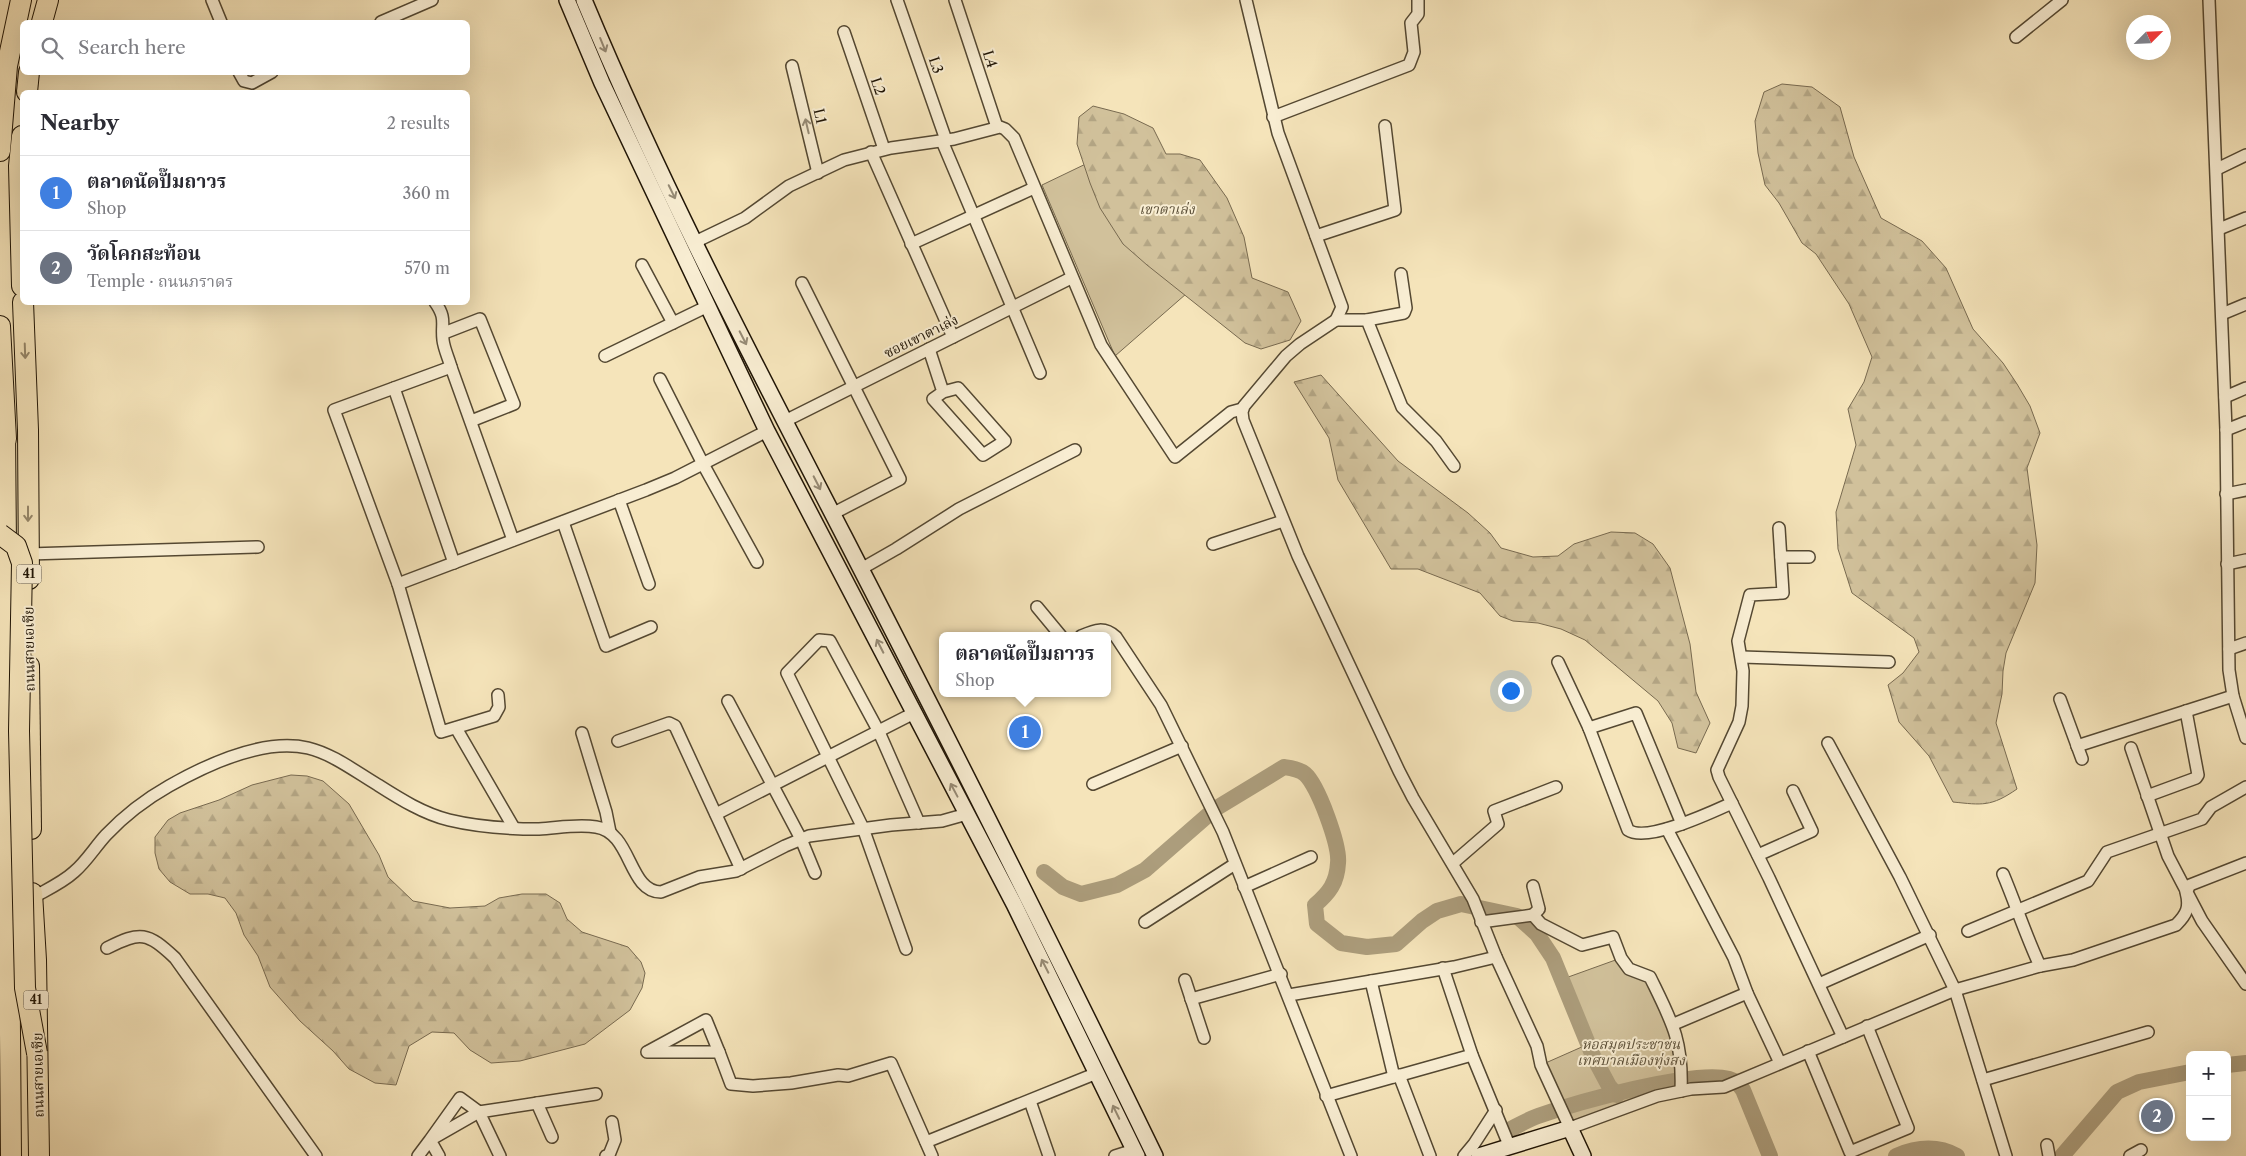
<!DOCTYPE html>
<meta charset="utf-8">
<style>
body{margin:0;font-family:"Libre Caslon Text","Noto Serif Thai",serif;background:#f7f7f7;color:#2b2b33}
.controls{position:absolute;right:15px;bottom:15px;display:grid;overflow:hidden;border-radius:8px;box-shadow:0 5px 20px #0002}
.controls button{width:45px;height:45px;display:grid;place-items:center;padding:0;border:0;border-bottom:1px solid #e1e1e2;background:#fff;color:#2b2b33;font:25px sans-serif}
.compass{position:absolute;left:2126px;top:15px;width:45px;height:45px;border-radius:50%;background:#fff;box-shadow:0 5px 20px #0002;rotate:66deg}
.you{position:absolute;left:1510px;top:690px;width:18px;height:18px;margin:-12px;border:4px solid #fff;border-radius:50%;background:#1a73e8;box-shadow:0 0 0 8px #1a73e833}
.badge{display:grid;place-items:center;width:32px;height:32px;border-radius:50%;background:#1a73e8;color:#fff;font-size:16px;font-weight:700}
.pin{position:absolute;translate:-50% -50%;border:2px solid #fff;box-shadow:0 1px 5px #0006}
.popup{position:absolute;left:939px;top:632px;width:172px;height:65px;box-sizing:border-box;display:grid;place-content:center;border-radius:8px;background:#fff;filter:drop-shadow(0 1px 4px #0005);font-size:16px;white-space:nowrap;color:#7c7c81}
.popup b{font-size:19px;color:#2b2b33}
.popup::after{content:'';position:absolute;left:50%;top:100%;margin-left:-10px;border:10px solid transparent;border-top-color:#fff}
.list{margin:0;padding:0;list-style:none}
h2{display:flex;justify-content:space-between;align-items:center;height:65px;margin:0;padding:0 20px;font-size:21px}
h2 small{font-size:16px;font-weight:400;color:#7c7c81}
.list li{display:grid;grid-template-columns:32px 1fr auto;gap:15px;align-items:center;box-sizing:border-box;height:75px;padding:0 20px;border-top:1px solid #e1e1e2}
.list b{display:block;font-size:19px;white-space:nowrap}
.list p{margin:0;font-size:16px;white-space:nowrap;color:#7c7c81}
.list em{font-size:16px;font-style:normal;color:#7c7c81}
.icon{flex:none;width:28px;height:28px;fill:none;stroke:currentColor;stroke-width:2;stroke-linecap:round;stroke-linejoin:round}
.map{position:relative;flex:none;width:2246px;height:1156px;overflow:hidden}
.search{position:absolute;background:#fff;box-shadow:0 5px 20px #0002;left:20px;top:20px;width:450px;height:55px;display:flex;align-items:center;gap:12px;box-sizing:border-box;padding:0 18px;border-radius:8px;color:#7c7c81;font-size:19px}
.panel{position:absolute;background:#fff;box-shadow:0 5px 20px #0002;left:20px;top:90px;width:450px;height:215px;border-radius:8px}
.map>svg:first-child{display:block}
.green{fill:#d1c19b;stroke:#786a50}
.forest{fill:url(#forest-firs);stroke:#786a50}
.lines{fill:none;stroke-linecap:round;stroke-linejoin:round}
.river{stroke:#ac9d7c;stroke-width:16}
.street-casing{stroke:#544832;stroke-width:14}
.secondary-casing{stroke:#1f1405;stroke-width:18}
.highway-casing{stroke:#1f1405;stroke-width:22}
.street{stroke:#f8edd2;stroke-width:11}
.secondary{stroke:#f8edd2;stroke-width:15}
.highway{stroke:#f5e4ba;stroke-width:20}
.highway-bridge-casing{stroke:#1f1405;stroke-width:22;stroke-linecap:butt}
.highway-bridge{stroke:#f5e4ba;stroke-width:20}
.oneway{stroke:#968b76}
.oneway2{stroke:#958669}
.labels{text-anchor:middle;stroke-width:4;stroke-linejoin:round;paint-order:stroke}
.shield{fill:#f8edd2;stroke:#605542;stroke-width:1}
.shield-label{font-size:12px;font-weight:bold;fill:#1f1405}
.street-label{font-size:14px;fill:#1f1405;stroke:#f8edd2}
.park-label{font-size:14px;font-style:italic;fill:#5d513a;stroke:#f8edd2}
</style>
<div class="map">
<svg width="2246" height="1156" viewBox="0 0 2246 1156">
<defs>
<pattern id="forest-firs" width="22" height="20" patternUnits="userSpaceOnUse" patternTransform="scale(1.25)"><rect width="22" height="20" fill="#d1c19b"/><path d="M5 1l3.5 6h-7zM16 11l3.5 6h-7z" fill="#b3a584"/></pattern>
</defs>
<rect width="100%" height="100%" fill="#f5e4ba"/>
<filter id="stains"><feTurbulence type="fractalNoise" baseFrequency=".004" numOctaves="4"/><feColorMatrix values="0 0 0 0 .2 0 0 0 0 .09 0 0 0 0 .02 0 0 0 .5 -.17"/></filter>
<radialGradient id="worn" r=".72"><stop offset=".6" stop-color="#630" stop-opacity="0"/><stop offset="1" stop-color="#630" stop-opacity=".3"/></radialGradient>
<g class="green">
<path d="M 1094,160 L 1194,287 L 1115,356 L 1042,185 Z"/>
<path d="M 1621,958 L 1650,977 L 1674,1024 L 1681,1091 L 1570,1128 L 1541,1065 L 1584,1046 L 1560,980 Z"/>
</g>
<g class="forest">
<path d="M 1782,84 L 1812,87 L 1840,107 L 1854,157 L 1881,218 L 1922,241 L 1946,268 L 1973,329 L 2003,363 L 2017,384 L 2030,406 L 2040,433 L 2027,468 L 2037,545 L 2035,583 L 2006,653 L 2003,671 L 2002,694 L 1996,723 L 2017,789 C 1991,807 1982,805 1953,802 L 1929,756 L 1899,722 L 1888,685 L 1903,673 L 1919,652 L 1914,638 L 1852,593 L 1838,549 L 1836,512 L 1856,445 L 1848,409 L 1864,382 L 1872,357 L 1849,304 L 1816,254 L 1802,243 L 1779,203 L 1765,185 L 1758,153 L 1755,121 L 1764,92 Z"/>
<path d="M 1093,106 L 1124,114 L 1153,128 L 1166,154 L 1180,154 L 1200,160 L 1227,198 L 1244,237 L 1252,278 L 1288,292 L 1301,321 L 1290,340 L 1261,349 L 1245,343 L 1147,265 L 1123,244 L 1100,208 L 1090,183 L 1077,144 L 1079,117 Z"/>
<path d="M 1321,375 L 1398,461 L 1468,513 L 1490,533 L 1501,548 L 1533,557 L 1558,556 L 1574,544 L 1611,532 L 1635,533 L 1653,544 L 1670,568 L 1690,644 L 1696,692 L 1710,723 L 1696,753 L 1678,748 L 1672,723 L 1658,701 L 1585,640 L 1561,629 L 1538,623 L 1513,621 L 1500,616 L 1480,593 L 1418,569 L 1391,569 L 1338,480 L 1329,438 L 1294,382 Z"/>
<path d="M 291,775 L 307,776 L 323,781 L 349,804 L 379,855 L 388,877 L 413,901 L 450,908 L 468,907 L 485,906 L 499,898 L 522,894 L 546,894 L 560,903 L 567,919 L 582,932 L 628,947 L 641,962 L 645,973 L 642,988 L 630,1010 L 585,1044 L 520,1061 L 491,1063 L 470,1050 L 454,1033 L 432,1032 L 409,1046 L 396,1085 L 375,1083 L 349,1069 L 333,1051 L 300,1021 L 270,987 L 258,956 L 244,935 L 236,913 L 225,898 L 208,894 L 190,894 L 170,882 L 159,869 L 155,853 L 155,837 L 168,820 L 180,813 L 219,800 L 252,785 Z"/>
</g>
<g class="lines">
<g class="river">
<path d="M 1044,872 L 1063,887 L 1081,894 L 1117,885 L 1145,870 L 1215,809 L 1284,767 C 1291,768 1299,769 1305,774 C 1318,785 1340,846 1338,863 C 1337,883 1329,893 1315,905 L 1317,924 L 1341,943 L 1367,947 L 1396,944 L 1422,921 L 1437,911 L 1461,904 L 1517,916 L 1537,934 L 1553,958 L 1593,1056 L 1609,1086 L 1617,1095"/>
<path d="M 2227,1065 L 2246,1063"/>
<path d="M 1507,1131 C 1517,1126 1527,1120 1538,1116 C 1575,1103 1694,1069 1729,1079 C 1736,1081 1739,1084 1743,1090 L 1770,1156"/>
<path d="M 1896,1156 C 1917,1147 1937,1145 1957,1156"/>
<path d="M 2062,1156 L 2117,1092 L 2139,1082 L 2190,1072"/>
</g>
<g class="street-casing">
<g id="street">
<path d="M 212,0 L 221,22"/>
<path d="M 897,0 L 946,140"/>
<path d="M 955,0 L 997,127"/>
<path d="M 1246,0 L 1278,133 L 1342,307 L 1336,320 L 1300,344 L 1286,356 L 1244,406 L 1242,412 L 1243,420 L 1298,556 L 1399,771 L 1413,798 L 1473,899 L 1496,957 L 1537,1046 L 1541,1065 L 1570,1128 L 1657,1096 L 1691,1089 L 1724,1087 L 1955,990 L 2040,966 L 2073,960 L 2176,925 C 2187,914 2190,907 2186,892 L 2190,885 L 2246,863"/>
<path d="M 2209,0 L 2226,430 L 2229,670 L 2233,696 L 2246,738"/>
<path d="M 381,22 L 432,0"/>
<path d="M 844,32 L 884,149"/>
<path d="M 2016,37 L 2062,0"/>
<path d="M 792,66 L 818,173"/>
<path d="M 239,72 L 244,81 L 252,83 L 272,72"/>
<path d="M 1273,117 L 1409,65 L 1414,52 L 1411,23 L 1418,14 L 1418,0"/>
<path d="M 942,141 L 1040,373"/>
<path d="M 871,152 L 953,337"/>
<path d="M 2217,169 L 2246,155"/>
<path d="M 2219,229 L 2246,218"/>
<path d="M 1316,236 L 1395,210 L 1385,126"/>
<path d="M 695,242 L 745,218 L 789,186 L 844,160 L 891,148 L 954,139 L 1000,127 L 1005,129 L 1014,138 L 1101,345 L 1175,457 L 1231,412 L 1242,409"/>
<path d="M 911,244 L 1034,188"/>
<path d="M 642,265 L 673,323"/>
<path d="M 802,283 L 900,479 L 832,514"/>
<path d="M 435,302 C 447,319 441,323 443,340 C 444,349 449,359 451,367 L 513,540"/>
<path d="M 2222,314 L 2246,304"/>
<path d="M 1336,320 L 1367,320 L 1402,407 L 1436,441 L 1454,466"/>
<path d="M 1367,320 L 1404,313 L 1406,308 L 1401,274"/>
<path d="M 444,333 L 480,319 L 514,404 L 471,421"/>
<path d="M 929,349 L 943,392 L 933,399 L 983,455 L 1005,441 L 958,388 L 943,392"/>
<path d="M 605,356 L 708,306"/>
<path d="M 451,367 L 334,410 L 398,584 L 441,732 L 494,716 L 499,707 L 498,695"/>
<path d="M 660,379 L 703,464 L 757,562"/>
<path d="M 394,388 L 454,563"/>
<path d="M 2225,397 L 2246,388"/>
<path d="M 785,421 L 1071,278"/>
<path d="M 2226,430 L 2246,422"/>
<path d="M 2226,494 L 2246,490"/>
<path d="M 619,500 L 649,584"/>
<path d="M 563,522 L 606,646 L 651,627"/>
<path d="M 1779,528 L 1783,593 L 1750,595 L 1738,641 L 1743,671 L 1742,706 L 1739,722 L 1717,770 L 1719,777 L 1769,878 L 1843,1037"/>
<path d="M 1213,544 L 1283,521"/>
<path d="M 29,554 L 258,547"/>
<path d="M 1781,557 L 1809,557"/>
<path d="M 2227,564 L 2246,560"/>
<path d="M 861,569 L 896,549 L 959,509 L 1075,450"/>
<path d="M 398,584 L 646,490 L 675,478 L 767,431"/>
<path d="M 1037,607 L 1061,636"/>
<path d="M 1081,636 C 1095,630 1104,626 1116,637 L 1161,705 L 1223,832 L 1351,1156"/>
<path d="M 2229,649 L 2246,643"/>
<path d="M 1742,657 L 1889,662"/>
<path d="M 1558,662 L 1589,728 L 1628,830 C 1647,843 1712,812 1732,803"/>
<path d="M 2060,699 L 2082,759"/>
<path d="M 728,701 L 801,839 L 815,873"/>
<path d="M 456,728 L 514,828"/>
<path d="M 1589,728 L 1636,713 L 1682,824"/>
<path d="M 582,733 L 606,812 L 610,832"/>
<path d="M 618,741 L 669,723 L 675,726 L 741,869"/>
<path d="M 1828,743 L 1900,877 L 1955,990 L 2006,1156"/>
<path d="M 2077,746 L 2233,696"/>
<path d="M 2131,748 L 2168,856 L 2202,921 L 2246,984"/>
<path d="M 1093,784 L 1182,746"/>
<path d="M 2147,796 L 2196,778 L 2198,775 L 2186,711"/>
<path d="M 716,814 L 914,713"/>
<path d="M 1667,829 L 1734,958 L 1747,993 L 1780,1063"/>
<path d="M 1758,855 L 1812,831 L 1793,791"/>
<path d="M 1453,863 L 1498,824 L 1494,811 L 1556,787"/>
<path d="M 2003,874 C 2016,905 2026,936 2040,966"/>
<path d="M 1244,887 L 1311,857"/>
<path d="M 32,898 C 46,890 62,883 74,872 C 86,862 95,847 106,835 C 124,816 146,799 169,786 C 206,765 264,738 308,748 C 333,754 356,772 378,785 C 400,799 424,814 449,820 C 478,827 509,829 539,829 C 558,828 577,824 596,827 C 632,832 628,892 661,892 L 699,877 L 736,871 L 785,846 L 809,836 L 891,825 L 942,821 L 967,814"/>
<path d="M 1533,915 L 1539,909 L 1533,886"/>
<path d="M 1145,922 L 1235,864"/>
<path d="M 1481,922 L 1533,915 L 1541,924 L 1582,945 L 1613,937 L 1621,958 L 1629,969 L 1650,977 C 1672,1022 1683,1040 1681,1091"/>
<path d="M 1968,931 L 2088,881 L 2107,852 L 2202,819 L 2211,807 L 2246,787"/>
<path d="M 107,948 C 141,931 147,932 175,958 L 316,1156"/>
<path d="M 906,949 L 863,828 L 787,673 L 819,640 L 830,641 L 879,732 L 919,823"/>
<path d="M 1443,968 L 1472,1055 L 1509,1145"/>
<path d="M 1185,980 L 1204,1038"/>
<path d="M 1371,981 L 1394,1077"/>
<path d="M 1819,984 L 1930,935"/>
<path d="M 1289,995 L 1454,967 L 1496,957"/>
<path d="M 1191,999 L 1281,974"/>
<path d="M 1674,1024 L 1747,993"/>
<path d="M 649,1051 L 706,1020 L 719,1052"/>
<path d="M 1808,1051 L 1850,1152 L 1908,1128 L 1867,1026"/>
<path d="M 647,1052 L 719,1052 L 731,1084 L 753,1086 L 791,1083 L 838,1075 L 848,1076 L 891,1063 L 932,1156"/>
<path d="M 1399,1075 L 1430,1156"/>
<path d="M 1983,1080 L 2148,1032"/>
<path d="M 1326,1096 L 1472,1055"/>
<path d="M 1030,1101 L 1049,1156"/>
<path d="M 537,1103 L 552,1137"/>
<path d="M 926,1142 L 1097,1073"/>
<path d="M 2047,1145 L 2049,1156"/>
<path d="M 418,1156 L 430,1140 L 479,1112 L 460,1098 L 430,1140 L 439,1156"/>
<path d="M 500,1156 L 479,1112 L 596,1094"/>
<path d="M 606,1156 L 609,1155 L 615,1140 L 612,1122"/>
<path d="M 1115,1156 L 1134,1150"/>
<path d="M 1464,1156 L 1474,1144 L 1496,1110"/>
<path d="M 2130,1156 L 2141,1150"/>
</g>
</g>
<g class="secondary-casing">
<g id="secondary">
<path d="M 567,0 L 602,83 L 767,431 L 1014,904 L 1137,1156"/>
<path d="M 584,0 C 660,183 753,360 844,536 C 950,742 1054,948 1155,1156"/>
<path d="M 1479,1156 L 1570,1128 L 1583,1156"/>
</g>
</g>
<g class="highway-casing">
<g id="highway">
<path d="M 42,22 L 48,0"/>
<path d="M 27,92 L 29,72"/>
<path d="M 22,136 L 19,166 L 22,286"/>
<path d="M 0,151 L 7,66 L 21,0"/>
<path d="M 23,302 L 28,430 L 29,579"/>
<path d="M 0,326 L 6,439"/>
<path d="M 5,427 L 11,1156"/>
<path d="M 29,666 L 31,829"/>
<path d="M 32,893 L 36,960 L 39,1156"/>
</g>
</g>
<use href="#street" class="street"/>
<use href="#secondary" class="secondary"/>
<use href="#highway" class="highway"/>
<g class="highway-bridge-casing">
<path id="highway-bridge" d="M 0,534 L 16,546 L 22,563 L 19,731 L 25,988 L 37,1053"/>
</g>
<use href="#highway-bridge" class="highway-bridge"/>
</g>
<defs><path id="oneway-shaft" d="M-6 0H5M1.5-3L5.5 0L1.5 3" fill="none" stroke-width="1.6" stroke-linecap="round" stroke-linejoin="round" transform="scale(1.25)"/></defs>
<g class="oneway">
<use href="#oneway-shaft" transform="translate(603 45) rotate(68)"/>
<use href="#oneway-shaft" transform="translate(807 126) rotate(-103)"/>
<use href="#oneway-shaft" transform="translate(672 192) rotate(64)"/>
<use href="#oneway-shaft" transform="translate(743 338) rotate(63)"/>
<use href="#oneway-shaft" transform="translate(817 483) rotate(63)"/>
<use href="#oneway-shaft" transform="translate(880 646) rotate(-117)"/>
<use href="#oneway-shaft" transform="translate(954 790) rotate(-118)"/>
<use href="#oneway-shaft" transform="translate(1045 966) rotate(-117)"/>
<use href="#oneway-shaft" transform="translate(1116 1112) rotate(-116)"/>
</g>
<g class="oneway2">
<use href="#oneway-shaft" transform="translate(25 351) rotate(88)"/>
<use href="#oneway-shaft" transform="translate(28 514) rotate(90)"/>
</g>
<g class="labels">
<g class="shield">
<rect x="16.5" y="564.5" width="25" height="19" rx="4"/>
<rect x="23.5" y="990.5" width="25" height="19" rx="4"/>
</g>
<g class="shield-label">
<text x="29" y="578">41</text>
<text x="36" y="1004">41</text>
</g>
<g class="street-label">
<text transform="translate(990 59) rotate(72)" y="5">L4</text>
<text transform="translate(936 65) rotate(71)" y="5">L3</text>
<text transform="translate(878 86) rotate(71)" y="5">L2</text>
<text transform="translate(820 116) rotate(77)" y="5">L1</text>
<text transform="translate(921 336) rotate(-26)" y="5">ซอยเขาตาเล่ง</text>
<text transform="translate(29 649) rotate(-91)" y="5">ถนนสายเอเชีย</text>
<text transform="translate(38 1075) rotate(-91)" y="5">ถนนสายเอเชีย</text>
</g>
<g class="park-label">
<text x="1167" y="214">เขาตาเล่ง</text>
<text x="1631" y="1049">หอสมุดประชาชน<tspan x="1631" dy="16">เทศบาลเมืองทุ่งสง</tspan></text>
</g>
</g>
<rect width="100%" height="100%" filter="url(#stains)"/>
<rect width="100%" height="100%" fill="url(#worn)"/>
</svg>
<div class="controls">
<button>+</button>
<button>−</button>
</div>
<svg class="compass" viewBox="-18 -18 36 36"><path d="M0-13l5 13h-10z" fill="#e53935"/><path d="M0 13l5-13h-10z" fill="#7c7c81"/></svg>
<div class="you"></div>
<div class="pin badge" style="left:1025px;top:732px;background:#3f7fe0">1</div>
<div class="popup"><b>ตลาดนัดปั๊มถาวร</b>Shop</div>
<div class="pin badge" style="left:2157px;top:1116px;background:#6b7280">2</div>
<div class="search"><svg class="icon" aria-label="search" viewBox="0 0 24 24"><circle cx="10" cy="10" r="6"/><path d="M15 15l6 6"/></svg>Search here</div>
<section class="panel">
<h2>Nearby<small>2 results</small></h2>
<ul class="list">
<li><span class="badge" style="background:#3f7fe0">1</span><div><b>ตลาดนัดปั๊มถาวร</b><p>Shop</p></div><em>360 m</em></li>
<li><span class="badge" style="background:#6b7280">2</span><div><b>วัดโคกสะท้อน</b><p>Temple · ถนนภราดร</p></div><em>570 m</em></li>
</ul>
</section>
</div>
